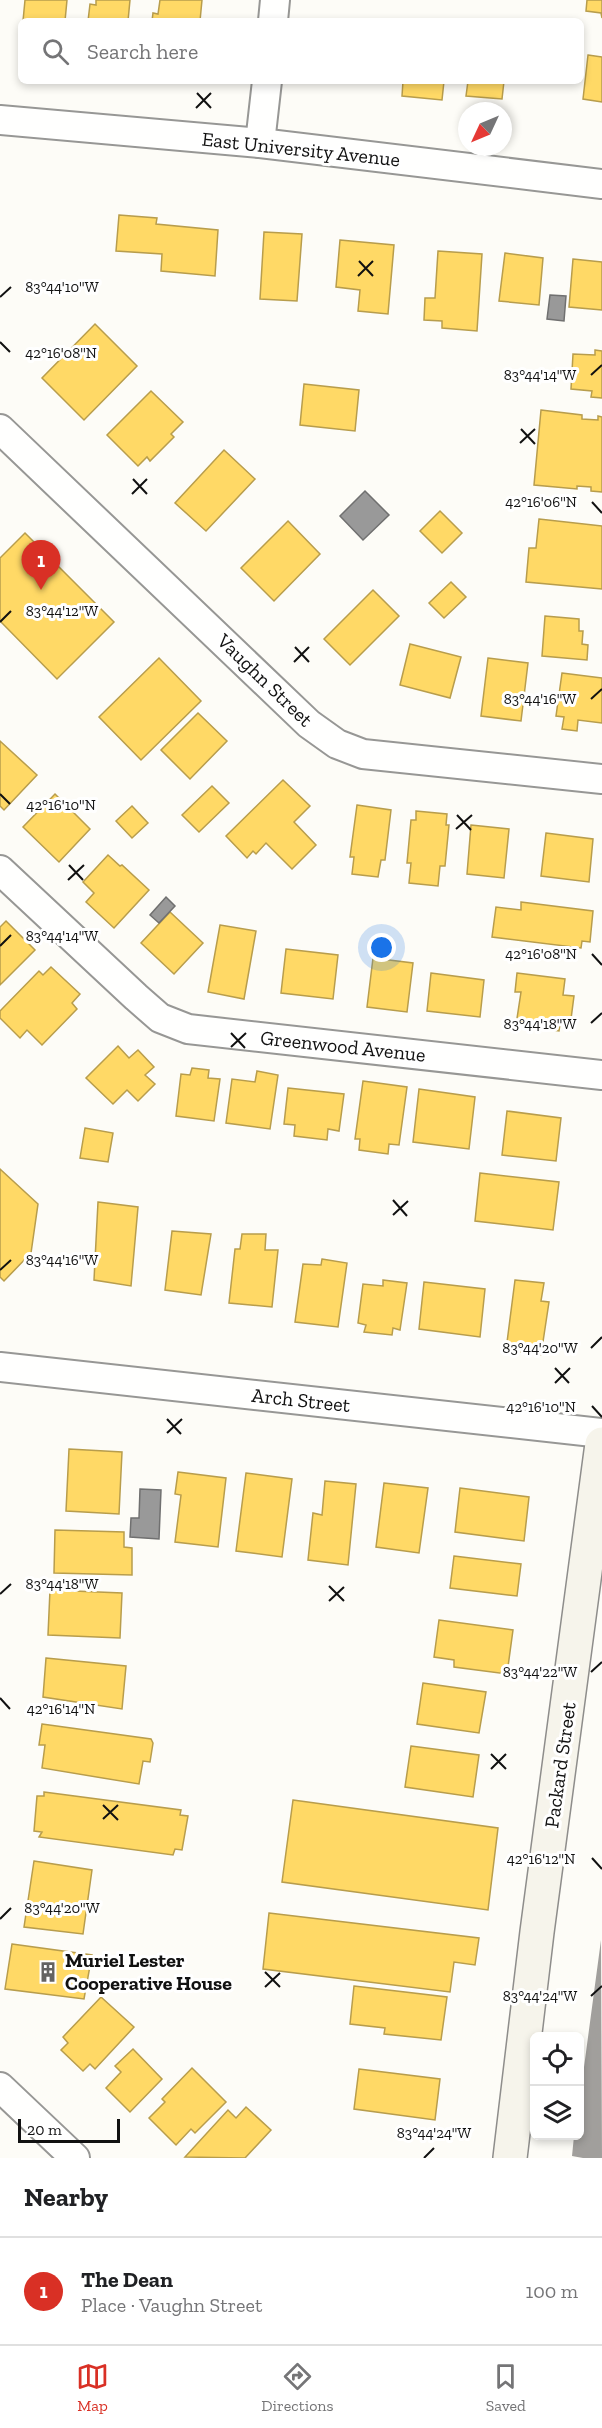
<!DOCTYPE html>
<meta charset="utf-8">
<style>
body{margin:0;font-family:"Zilla Slab",serif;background:#f2f2f2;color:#202124}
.controls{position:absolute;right:18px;bottom:18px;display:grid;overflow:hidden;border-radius:9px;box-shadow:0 3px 9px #0003}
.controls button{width:54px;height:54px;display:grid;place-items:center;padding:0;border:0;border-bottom:2px solid #e0e0e0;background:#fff;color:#202124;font:30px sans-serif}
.compass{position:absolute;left:458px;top:102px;width:54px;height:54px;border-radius:50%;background:#fff;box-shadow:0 3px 9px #0003;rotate:226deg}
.scale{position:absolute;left:18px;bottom:15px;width:102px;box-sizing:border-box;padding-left:6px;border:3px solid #111;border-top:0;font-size:16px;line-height:21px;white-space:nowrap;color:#111;-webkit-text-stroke:4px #fff;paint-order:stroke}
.you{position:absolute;left:382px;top:948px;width:21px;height:21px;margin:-15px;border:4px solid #fff;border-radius:50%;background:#1a73e8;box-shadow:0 0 0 9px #1a73e833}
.badge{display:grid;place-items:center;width:39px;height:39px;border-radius:50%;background:#d93025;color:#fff;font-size:20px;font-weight:700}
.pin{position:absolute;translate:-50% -50px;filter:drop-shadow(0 2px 3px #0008)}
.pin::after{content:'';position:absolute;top:32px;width:21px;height:18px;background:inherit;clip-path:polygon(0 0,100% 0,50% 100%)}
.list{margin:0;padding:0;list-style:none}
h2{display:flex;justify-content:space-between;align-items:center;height:78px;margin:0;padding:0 24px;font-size:26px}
h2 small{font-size:20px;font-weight:400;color:#757577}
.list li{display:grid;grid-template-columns:39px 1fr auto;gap:18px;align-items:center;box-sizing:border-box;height:108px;padding:0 24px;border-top:2px solid #e0e0e0}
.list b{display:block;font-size:22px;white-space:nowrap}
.list p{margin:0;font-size:20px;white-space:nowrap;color:#757577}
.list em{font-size:20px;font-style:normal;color:#757577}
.icon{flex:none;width:33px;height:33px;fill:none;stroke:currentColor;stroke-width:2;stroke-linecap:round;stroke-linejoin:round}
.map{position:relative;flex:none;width:602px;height:2158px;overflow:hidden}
.search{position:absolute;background:#fff;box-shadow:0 3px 9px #0003;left:18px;right:18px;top:18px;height:66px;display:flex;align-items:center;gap:15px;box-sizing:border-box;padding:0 21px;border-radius:9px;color:#757577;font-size:22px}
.sheet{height:186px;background:#fff}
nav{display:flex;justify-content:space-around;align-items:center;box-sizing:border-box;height:84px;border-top:2px solid #e0e0e0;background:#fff;font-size:16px;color:#757577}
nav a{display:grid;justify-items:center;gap:3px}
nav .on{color:#d93025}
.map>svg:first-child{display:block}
.homes{fill:#ffd966;stroke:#b89d4c;stroke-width:1.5}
.industry{fill:#999;stroke:#707070;stroke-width:1.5}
.building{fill:#a19f9c}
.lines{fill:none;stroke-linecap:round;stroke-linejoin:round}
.minor-casing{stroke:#979795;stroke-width:32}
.secondary-casing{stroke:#8e8d8b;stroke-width:36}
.minor{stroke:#fffffe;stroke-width:28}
.secondary{stroke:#f6f4eb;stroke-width:33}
.ticks{fill:none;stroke:#111;stroke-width:2}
.labels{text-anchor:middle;stroke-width:6;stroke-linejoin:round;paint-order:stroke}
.street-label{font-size:20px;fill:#111;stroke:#fff}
.poi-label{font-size:20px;font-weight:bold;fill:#111;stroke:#fff;text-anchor:start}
.ticks-label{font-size:15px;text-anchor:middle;fill:#111;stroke:#fff;stroke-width:6;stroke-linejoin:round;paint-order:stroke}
</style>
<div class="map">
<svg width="602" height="2158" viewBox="0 0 602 2158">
<rect width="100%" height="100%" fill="#fdfcf7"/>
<g class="homes">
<path d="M 25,0 L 67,0 L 65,21 L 23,21 Z"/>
<path d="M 96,0 L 130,0 L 128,21 L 88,21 L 90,4 L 96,5 Z"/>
<path d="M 160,0 L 202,0 L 200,21 L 152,21 L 153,13 L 158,14 Z"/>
<path d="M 587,0 L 602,0 L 602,18 L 601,13 L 586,11 Z"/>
<path d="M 588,55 L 602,57 L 602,102 L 583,99 Z"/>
<path d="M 403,81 L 444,81 L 442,100 L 402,96 Z"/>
<path d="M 468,81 L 504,81 L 502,99 L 466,96 Z"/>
<path d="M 119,215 L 157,218 L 156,224 L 218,230 L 215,276 L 161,271 L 162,254 L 116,251 Z"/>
<path d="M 264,232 L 302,234 L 297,301 L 260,299 Z"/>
<path d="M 340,240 L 394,245 L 388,314 L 358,311 L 360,290 L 336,287 Z"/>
<path d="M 438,251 L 482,254 L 477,331 L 442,328 L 442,321 L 424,320 L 425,298 L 435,298 Z"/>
<path d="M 505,253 L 543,258 L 539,305 L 499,301 Z"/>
<path d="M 573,259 L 602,262 L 602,310 L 569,307 Z"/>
<path d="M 95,324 L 137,366 L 84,420 L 42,378 Z"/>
<path d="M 595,350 L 602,351 L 602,398 L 591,397 L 592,391 L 571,389 L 573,354 L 595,355 Z"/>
<path d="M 304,384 L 359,390 L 355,431 L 300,425 Z"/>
<path d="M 151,391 L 183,422 L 171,434 L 174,437 L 150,461 L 147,457 L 138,466 L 107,435 Z"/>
<path d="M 541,410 L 582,415 L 582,419 L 598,420 L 598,416 L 602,417 L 602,492 L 591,491 L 591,487 L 577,486 L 577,489 L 534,485 Z"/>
<path d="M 224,450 L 255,479 L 206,531 L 175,503 Z"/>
<path d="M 440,511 L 462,533 L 442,553 L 420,531 Z"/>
<path d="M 539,519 L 602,526 L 602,589 L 526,582 L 529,548 L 536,548 Z"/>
<path d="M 288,521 L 320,554 L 274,601 L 241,568 Z"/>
<path d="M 25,533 L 114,622 L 57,679 L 0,621 L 0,558 Z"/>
<path d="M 451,582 L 466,597 L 444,618 L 429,603 Z"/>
<path d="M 373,590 L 399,616 L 350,665 L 324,639 Z"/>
<path d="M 545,616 L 579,619 L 579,631 L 583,631 L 582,644 L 588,645 L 587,660 L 542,656 Z"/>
<path d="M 410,644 L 461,657 L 450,698 L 400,685 Z"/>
<path d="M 159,658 L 201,701 L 141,760 L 99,717 Z"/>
<path d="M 488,658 L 528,663 L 521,721 L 481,716 Z"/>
<path d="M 562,673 L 602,678 L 602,723 L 578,720 L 577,731 L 562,729 L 564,717 L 556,716 Z"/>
<path d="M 198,713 L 227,741 L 190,779 L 161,750 Z"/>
<path d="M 0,741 L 37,775 L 4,810 L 0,806 Z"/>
<path d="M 283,780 L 310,806 L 294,822 L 316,845 L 292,869 L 266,843 L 256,854 L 253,851 L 247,858 L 226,836 Z"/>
<path d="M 212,786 L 229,803 L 199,832 L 182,815 Z"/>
<path d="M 55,794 L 90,829 L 59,862 L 23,827 Z"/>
<path d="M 357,805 L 391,810 L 385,860 L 381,860 L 378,877 L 352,874 L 354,857 L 350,857 Z"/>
<path d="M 132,806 L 148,823 L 132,838 L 116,821 Z"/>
<path d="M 416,811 L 447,814 L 446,825 L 449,825 L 445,866 L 440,866 L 438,886 L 409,883 L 411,863 L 407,863 L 411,820 L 416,820 Z"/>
<path d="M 471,825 L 509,829 L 504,878 L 467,874 Z"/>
<path d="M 546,833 L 593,839 L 589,882 L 541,876 Z"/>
<path d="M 108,855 L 120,866 L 122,865 L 149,890 L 114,928 L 86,902 L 94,893 L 83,882 Z"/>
<path d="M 521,902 L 593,911 L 590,942 L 582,941 L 581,948 L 492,937 L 496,907 L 521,910 Z"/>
<path d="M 170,912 L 203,943 L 174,974 L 141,943 Z"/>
<path d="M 6,921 L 35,950 L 0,985 L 0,927 Z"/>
<path d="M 220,925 L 256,931 L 244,999 L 208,992 Z"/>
<path d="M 286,949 L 338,955 L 333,999 L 281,993 Z"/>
<path d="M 373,958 L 413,963 L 407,1012 L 367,1007 Z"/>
<path d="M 51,967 L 80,994 L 72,1003 L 77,1009 L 42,1045 L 27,1030 L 20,1038 L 0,1018 L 0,1011 L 39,971 L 43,975 Z"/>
<path d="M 431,973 L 484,980 L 480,1017 L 427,1011 Z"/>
<path d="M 517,973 L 565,979 L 563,995 L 574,996 L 571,1019 L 561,1017 L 559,1031 L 516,1025 L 521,992 L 515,992 Z"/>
<path d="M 118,1046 L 129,1058 L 138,1050 L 154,1067 L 145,1075 L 155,1084 L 138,1101 L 127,1090 L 113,1104 L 86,1078 Z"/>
<path d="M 192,1068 L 209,1070 L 208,1078 L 220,1079 L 214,1121 L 176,1116 L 181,1074 L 190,1075 Z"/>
<path d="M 257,1071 L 278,1075 L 270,1129 L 226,1123 L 232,1079 L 255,1082 Z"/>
<path d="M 363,1081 L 407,1087 L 399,1145 L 389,1144 L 388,1154 L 359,1150 L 360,1139 L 355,1139 Z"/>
<path d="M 288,1088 L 344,1094 L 339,1131 L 328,1129 L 327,1140 L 294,1136 L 295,1125 L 284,1124 Z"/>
<path d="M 419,1089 L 475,1097 L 469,1149 L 413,1142 Z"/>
<path d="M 507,1111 L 561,1118 L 556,1161 L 502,1155 Z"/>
<path d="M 85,1128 L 113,1133 L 108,1162 L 80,1158 Z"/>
<path d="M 0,1169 L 38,1204 L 31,1253 L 4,1281 L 0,1277 Z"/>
<path d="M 480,1173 L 559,1182 L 553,1230 L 475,1221 Z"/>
<path d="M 98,1202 L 138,1207 L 131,1286 L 94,1280 Z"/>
<path d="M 172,1231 L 211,1234 L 201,1295 L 165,1290 Z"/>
<path d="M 242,1234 L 266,1234 L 265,1250 L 278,1250 L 272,1307 L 229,1303 L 235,1249 L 240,1249 Z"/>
<path d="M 322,1259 L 347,1263 L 338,1327 L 295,1322 L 303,1264 L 321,1265 Z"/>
<path d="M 383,1280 L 407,1283 L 400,1330 L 393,1328 L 392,1335 L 364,1332 L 366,1325 L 358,1323 L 363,1284 L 383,1286 Z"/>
<path d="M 515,1280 L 544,1283 L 541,1301 L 549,1302 L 541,1355 L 506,1350 Z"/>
<path d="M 424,1282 L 485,1289 L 480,1337 L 419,1329 Z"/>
<path d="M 69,1449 L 122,1452 L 119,1514 L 66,1511 Z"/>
<path d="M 178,1472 L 226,1478 L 218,1547 L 175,1542 L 181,1495 L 175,1494 Z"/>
<path d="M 246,1473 L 292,1479 L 282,1557 L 236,1551 Z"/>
<path d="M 325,1481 L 356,1484 L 348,1565 L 308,1560 L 313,1513 L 322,1515 Z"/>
<path d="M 384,1483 L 428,1488 L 419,1553 L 376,1547 Z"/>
<path d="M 460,1488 L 529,1497 L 524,1541 L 455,1532 Z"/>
<path d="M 55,1530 L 124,1532 L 124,1547 L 132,1548 L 132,1575 L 54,1573 Z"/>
<path d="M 454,1556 L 521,1564 L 517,1596 L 450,1588 Z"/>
<path d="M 50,1590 L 122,1593 L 120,1638 L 48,1635 Z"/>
<path d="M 439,1620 L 513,1630 L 507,1674 L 454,1667 L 454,1660 L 434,1657 Z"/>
<path d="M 46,1658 L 126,1666 L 122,1709 L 43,1697 Z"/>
<path d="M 423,1683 L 486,1692 L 479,1733 L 417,1724 Z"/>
<path d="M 42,1724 L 151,1739 L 153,1743 L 150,1762 L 143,1761 L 139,1784 L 42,1768 L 45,1745 L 39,1745 Z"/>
<path d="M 411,1746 L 479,1755 L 473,1797 L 405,1787 Z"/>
<path d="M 44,1792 L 181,1810 L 180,1815 L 188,1816 L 182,1850 L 175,1849 L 173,1855 L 39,1837 L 42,1832 L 34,1831 L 37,1796 L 44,1796 Z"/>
<path d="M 293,1800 L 498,1828 L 488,1910 L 282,1882 Z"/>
<path d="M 34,1861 L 92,1870 L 83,1934 L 24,1927 Z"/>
<path d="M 269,1913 L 479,1938 L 475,1965 L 454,1962 L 450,1992 L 263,1969 Z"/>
<path d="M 12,1944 L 92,1955 L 84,1999 L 5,1989 Z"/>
<path d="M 354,1986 L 447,1997 L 441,2040 L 384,2034 L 385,2028 L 350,2024 Z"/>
<path d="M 101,1997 L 134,2027 L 95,2069 L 90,2064 L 83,2071 L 61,2050 L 68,2043 L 63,2037 Z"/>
<path d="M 133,2049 L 162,2079 L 130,2112 L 106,2088 L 121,2072 L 115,2066 Z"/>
<path d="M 192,2068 L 226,2102 L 195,2133 L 191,2129 L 176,2145 L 149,2118 L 165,2102 L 162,2099 Z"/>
<path d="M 359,2069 L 440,2079 L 435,2120 L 354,2109 Z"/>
<path d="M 246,2107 L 271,2130 L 245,2158 L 185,2157 L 228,2110 L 236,2118 Z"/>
</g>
<g class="industry">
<path d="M 550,295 L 566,296 L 564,321 L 547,319 Z"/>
<path d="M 365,491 L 389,515 L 363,540 L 340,516 Z"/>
<path d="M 166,897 L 175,906 L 159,923 L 150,915 Z"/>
<path d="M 140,1489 L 161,1490 L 159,1539 L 130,1537 L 131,1518 L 139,1518 Z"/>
</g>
<path class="building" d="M 601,1940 L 602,2158 L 583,2158 L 572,2156 L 574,2136 L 580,2136 L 580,2097 Z"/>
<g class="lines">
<g class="minor-casing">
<g id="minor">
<path d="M 273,21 L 275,0"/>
<path d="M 0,120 L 260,143 L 602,184"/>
<path d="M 260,143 L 267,81"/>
<path d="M 0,429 L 309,724 L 337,744 L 363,754 L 602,779"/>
<path d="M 0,870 L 136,997 L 160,1018 L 188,1029 L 602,1075"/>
<path d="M 0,1367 L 602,1433"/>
<path d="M 0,2087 L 75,2158"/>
</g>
</g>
<g class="secondary-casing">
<path id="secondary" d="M 510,2158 L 537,1932 L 602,1444"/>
</g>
<use href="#minor" class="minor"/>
<use href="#secondary" class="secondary"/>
</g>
<path class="ticks" d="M 197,93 L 211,108M 196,108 L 211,93M 359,261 L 373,276M 358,276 L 373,261M 0,297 L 11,287M 0,342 L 10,352M 591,375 L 602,365M 521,429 L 535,444M 520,443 L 535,429M 133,479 L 147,494M 132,494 L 147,479M 592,502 L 602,513M 0,622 L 11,611M 295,647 L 309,662M 294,662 L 309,647M 591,699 L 602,689M 0,794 L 10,804M 457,815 L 471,830M 456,829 L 472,815M 69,865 L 83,880M 68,880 L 84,865M 0,946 L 11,935M 592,954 L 602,965M 591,1023 L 602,1013M 231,1033 L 245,1048M 231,1047 L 246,1033M 393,1200 L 407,1216M 393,1215 L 408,1201M 0,1270 L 11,1260M 591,1348 L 602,1337M 555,1368 L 569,1383M 555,1383 L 570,1368M 592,1406 L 602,1417M 167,1419 L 181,1434M 167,1433 L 182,1419M 329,1586 L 344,1601M 0,1594 L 11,1584M 329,1601 L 344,1587M 591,1672 L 602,1662M 0,1698 L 10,1709M 491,1754 L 506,1769M 491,1769 L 506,1754M 103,1805 L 118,1820M 103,1819 L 118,1805M 592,1858 L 602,1869M 0,1919 L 11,1908M 265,1972 L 280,1987M 265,1987 L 280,1973M 591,1996 L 602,1986M 424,2158 L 434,2148"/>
<defs>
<g id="building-bare" transform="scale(1.62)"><path d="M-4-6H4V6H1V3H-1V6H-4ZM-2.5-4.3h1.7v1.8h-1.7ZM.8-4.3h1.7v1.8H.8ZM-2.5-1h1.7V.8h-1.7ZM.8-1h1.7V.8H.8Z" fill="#646362" stroke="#fff" stroke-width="2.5" paint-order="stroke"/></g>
</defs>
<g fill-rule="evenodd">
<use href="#building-bare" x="48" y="1972"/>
</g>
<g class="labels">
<g class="street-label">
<text transform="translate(301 149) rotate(6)" y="7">East University Avenue</text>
<text transform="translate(265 680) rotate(44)" y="7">Vaughn Street</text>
<text transform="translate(343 1046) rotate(6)" y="7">Greenwood Avenue</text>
<text transform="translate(301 1400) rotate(6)" y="7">Arch Street</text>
<text transform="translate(560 1765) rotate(-82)" y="7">Packard Street</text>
</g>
<g class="poi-label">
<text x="65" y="1967">Muriel Lester<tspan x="65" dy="23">Cooperative House</tspan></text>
</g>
</g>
<g class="ticks-label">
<text x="62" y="292">83°44'10"W</text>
<text x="61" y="358">42°16'08"N</text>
<text x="540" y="380">83°44'14"W</text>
<text x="541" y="507">42°16'06"N</text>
<text x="62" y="616">83°44'12"W</text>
<text x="540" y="704">83°44'16"W</text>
<text x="61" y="810">42°16'10"N</text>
<text x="62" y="941">83°44'14"W</text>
<text x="541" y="959">42°16'08"N</text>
<text x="540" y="1029">83°44'18"W</text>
<text x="62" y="1265">83°44'16"W</text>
<text x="540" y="1353">83°44'20"W</text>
<text x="541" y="1412">42°16'10"N</text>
<text x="62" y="1589">83°44'18"W</text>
<text x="540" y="1677">83°44'22"W</text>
<text x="61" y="1714">42°16'14"N</text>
<text x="541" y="1864">42°16'12"N</text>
<text x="62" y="1913">83°44'20"W</text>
<text x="540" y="2001">83°44'24"W</text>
<text x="434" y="2138">83°44'24"W</text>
</g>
</svg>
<div class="controls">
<button><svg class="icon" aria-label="locate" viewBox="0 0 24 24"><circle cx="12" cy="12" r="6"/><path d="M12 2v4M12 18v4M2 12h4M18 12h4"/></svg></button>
<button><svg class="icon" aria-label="layers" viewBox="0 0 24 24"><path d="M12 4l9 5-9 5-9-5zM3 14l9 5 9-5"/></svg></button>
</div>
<svg class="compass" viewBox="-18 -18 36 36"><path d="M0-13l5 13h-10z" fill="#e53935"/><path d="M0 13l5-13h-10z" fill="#757577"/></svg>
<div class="scale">20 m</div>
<div class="you"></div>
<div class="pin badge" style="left:41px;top:590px">1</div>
<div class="search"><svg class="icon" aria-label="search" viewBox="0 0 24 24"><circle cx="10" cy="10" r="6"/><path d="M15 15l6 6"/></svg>Search here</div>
</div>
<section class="sheet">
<h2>Nearby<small></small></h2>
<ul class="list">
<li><span class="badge">1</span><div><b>The Dean</b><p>Place · Vaughn Street</p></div><em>100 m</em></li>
</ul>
</section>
<nav>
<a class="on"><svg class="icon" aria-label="map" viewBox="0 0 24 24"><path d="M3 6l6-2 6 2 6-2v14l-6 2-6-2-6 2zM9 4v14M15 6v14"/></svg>Map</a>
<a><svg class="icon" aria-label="directions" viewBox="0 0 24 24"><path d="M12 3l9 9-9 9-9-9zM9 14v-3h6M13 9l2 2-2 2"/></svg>Directions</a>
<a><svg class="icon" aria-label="saved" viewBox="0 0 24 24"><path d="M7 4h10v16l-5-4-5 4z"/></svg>Saved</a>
</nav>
